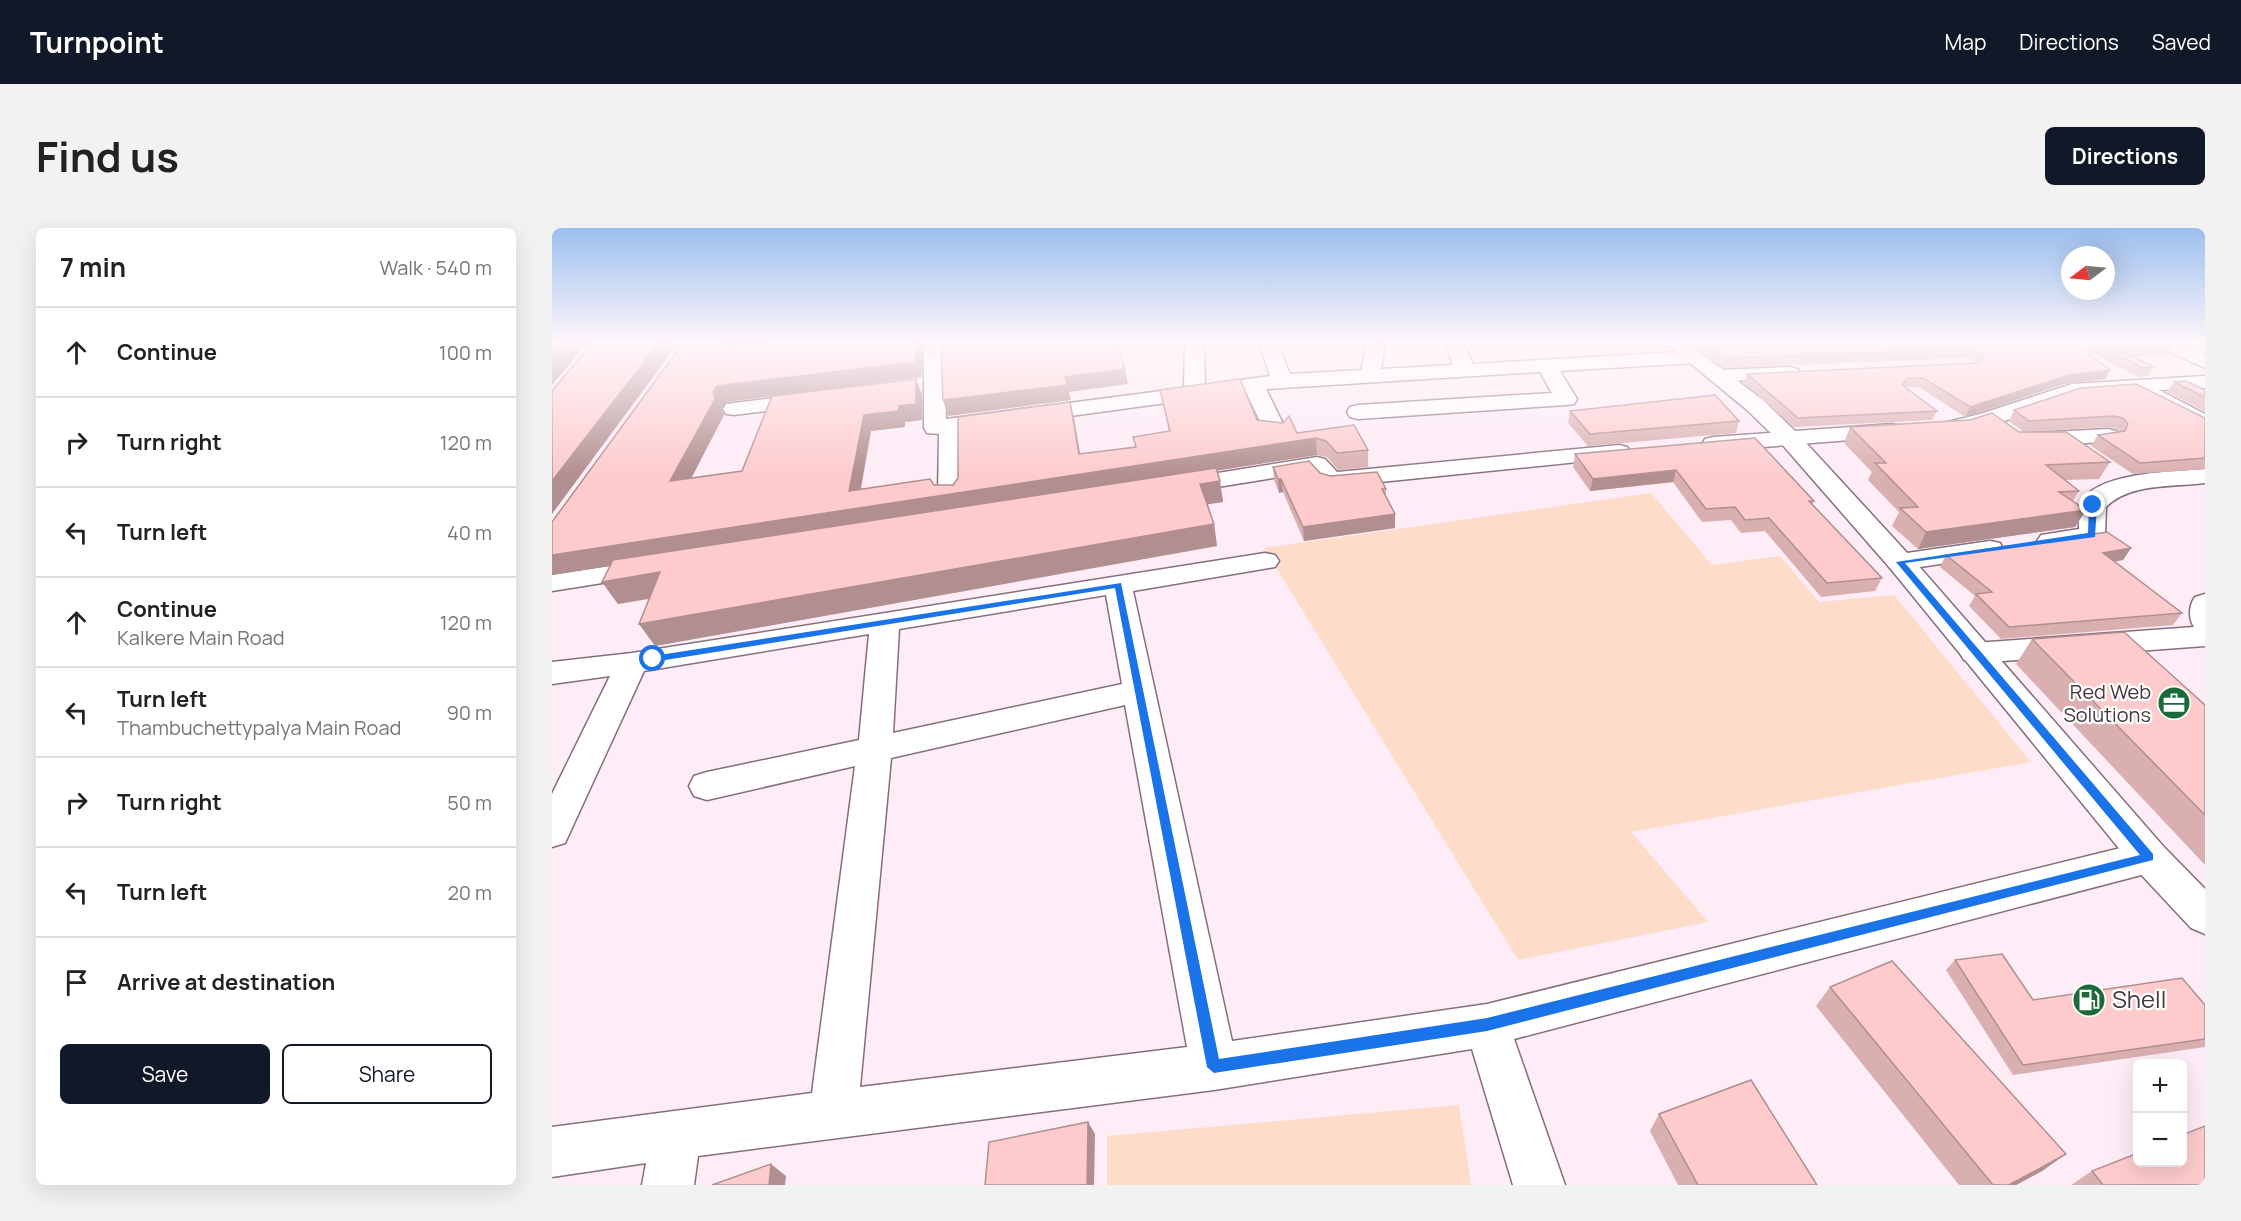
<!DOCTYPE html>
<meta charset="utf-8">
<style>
body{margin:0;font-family:Manrope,sans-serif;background:#f2f2f2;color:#222}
.controls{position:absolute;right:18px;bottom:18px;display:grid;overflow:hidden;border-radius:9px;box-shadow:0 6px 24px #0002}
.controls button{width:54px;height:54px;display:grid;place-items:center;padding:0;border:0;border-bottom:2px solid #e0e0e0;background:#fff;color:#222;font:30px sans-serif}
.compass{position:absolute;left:1509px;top:18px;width:54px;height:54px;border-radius:50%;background:#fff;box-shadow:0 6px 24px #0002;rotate:254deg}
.stop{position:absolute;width:18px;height:18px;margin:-14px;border:4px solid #1a73e8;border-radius:50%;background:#fff}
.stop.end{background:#1a73e8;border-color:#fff;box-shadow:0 2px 6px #0008}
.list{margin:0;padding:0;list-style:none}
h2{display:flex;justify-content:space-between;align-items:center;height:78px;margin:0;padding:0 24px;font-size:26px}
h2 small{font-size:20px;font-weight:400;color:#767676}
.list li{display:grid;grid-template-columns:39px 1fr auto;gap:18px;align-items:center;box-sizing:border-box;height:90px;padding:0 24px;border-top:2px solid #e0e0e0}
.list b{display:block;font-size:22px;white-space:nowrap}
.list p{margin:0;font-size:20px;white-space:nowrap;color:#767676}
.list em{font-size:20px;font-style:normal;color:#767676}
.actions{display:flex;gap:12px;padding:18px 24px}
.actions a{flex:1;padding:14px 0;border:2px solid #111827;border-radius:9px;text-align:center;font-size:21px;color:#111827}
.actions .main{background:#111827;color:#fff}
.icon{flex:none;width:33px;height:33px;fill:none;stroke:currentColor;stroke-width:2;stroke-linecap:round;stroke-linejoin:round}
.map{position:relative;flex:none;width:1653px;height:957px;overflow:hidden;border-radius:9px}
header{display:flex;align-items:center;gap:36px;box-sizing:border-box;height:84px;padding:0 30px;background:#111827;color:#fff}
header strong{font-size:28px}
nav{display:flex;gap:33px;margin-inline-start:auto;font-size:21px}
.intro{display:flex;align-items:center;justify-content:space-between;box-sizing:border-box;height:144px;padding:0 36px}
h1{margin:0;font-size:42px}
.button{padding:15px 27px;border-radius:9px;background:#111827;color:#fff;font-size:21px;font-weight:700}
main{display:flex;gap:36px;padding:0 36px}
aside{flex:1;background:#fff;border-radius:9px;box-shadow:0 6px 24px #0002}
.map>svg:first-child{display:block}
.green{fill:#fddcc9}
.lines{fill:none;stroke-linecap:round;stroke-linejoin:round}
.minor-casing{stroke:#876e7d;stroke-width:3}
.major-casing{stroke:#876e7d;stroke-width:3}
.minor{fill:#fff;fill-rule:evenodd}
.major{fill:#fff;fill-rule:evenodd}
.wall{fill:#daafaf;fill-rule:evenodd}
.shaded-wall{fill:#b18e8f}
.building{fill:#fdcbcc;stroke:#b18e8f;stroke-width:1.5}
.route{fill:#1a73e8}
.labels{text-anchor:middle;stroke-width:4.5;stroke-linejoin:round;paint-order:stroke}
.poi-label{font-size:20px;fill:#43383e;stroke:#fff;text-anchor:end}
.near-poi-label{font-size:24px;fill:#43383e;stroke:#fff;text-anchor:start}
</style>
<header>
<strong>Turnpoint</strong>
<nav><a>Map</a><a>Directions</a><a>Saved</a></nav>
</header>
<div class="intro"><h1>Find us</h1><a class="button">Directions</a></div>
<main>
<aside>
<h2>7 min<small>Walk · 540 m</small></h2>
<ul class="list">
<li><svg class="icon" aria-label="ahead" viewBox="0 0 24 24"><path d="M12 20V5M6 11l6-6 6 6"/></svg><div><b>Continue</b></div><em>100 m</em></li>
<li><svg class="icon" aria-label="right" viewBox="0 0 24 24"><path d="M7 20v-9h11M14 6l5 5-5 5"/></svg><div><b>Turn right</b></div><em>120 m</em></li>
<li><svg class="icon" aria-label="left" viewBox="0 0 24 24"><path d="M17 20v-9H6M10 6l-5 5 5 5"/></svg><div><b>Turn left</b></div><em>40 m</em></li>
<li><svg class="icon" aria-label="ahead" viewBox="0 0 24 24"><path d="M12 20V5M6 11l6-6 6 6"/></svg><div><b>Continue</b><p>Kalkere Main Road</p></div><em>120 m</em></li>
<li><svg class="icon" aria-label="left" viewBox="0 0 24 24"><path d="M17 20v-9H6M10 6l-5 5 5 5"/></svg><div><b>Turn left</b><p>Thambuchettypalya Main Road</p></div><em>90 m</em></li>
<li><svg class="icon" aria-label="right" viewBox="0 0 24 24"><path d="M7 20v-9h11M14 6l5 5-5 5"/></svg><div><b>Turn right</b></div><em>50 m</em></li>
<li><svg class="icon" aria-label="left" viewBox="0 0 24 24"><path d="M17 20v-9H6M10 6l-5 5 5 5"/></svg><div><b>Turn left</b></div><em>20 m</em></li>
<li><svg class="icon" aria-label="arrive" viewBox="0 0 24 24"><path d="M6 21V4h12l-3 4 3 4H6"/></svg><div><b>Arrive at destination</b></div></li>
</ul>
<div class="actions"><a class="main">Save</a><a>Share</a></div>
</aside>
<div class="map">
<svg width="1653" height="957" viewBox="0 0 1653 957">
<rect width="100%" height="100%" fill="#feecf6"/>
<g class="green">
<path d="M 1099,265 L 1160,337 L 1228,328 L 1267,374 L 1342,367 L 1479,534 L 1079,604 L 1156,694 L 966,732 L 712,320 Z"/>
<path d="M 907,877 L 919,957 L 555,957 L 555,908 Z"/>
</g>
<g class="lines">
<g class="minor-casing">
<g id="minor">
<path d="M 372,115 L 391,115 L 394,191 L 632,160 L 633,115 L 652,115 L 653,157 L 718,148 L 707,115 L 725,115 L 738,146 L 809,142 L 815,115 L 833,117 L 829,141 L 901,137 L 893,115 L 911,115 L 921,136 L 1141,123 L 1151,129 L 1141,135 L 1008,143 L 1025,171 L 1022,176 L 1014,177 L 806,191 L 798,189 L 795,184 L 798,179 L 806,177 L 1000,165 L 988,144 L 714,161 L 735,204 L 732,209 L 716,209 L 713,204 L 694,164 L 409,203 L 410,267 L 407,272 L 398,274 L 389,272 L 386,267 L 387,206 L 375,205 L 372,200 Z"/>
<path d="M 1604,115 L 1629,115 L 1653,126 L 1653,140 L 1607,119 Z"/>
<path d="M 1238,139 L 1245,141 L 1248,145 L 1245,149 L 1165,154 L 1158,152 L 1155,148 L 1158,144 L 1165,142 Z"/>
<path d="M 1653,148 L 1653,160 L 1607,162 L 1653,186 L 1653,202 L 1575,162 L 1523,168 L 1444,196 L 1400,207 L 1392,205 L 1389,200 L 1392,195 L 1428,186 L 1520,156 Z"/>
<path d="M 261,165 L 269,166 L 272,171 L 269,176 L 182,187 L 174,186 L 171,181 L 174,176 L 182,175 Z"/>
<path d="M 1340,196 L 1348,198 L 1351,203 L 1348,208 L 1161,223 L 1153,221 L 1150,216 L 1153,211 L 1161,209 Z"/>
<path d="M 1556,201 L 1564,203 L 1567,208 L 1564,213 L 1479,219 L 1471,217 L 1468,212 L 1471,207 L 1479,205 Z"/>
<path d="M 1067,217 L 1075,219 L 1079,224 L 1075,229 L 779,259 L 770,257 L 759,244 L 622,266 L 613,264 L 610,259 L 613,254 L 622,252 L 765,229 L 773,231 L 785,244 Z"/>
<path d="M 1653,241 L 1653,255 C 1621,259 1577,255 1554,279 L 1553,307 L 1549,313 L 1498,321 L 1489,319 L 1485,313 L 1489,307 L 1527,301 C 1527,294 1526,284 1528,278 C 1539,243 1624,244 1653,241 Z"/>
<path d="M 1438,313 L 1448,315 L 1451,321 L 1448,327 L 1348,342 L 1338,340 L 1334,334 L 1338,328 L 1348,326 Z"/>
<path d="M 713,325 L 723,327 L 727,333 L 723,339 L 581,363 L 680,813 L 935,776 L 1597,613 L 1611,618 L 1616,629 L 1611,640 L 1597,645 L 962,811 L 1013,957 L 961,957 L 920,821 L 662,862 L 146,928 L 142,957 L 90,957 L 94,935 L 0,949 L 0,899 L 260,865 L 303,538 L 155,572 L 142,568 L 137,558 L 142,548 L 155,544 L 307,512 L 317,406 L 92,443 L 13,615 L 0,619 L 0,566 L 58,448 L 0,456 L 0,434 L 80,425 ZM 554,367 L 570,456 L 341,505 L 347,401 ZM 573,477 L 635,819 L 308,859 L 339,530 Z"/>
<path d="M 97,332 L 107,334 L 111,340 L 107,346 L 0,363 L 0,347 Z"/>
<path d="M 1653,366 L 1653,418 L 1423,435 L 1412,432 L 1408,425 L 1412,418 L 1423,415 L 1642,399 C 1636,390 1637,377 1643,369 Z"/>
</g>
</g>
<g class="major-casing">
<path id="major" d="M 1114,115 L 1135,115 L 1211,172 L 1244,204 L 1358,328 L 1611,618 L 1653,661 L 1653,706 L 1639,700 L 1583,640 L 1338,340 L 1228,214 L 1195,182 Z"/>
</g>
<use href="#minor" class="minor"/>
<use href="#major" class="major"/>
</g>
<g class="wall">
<path d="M 131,115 L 185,117 L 184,118 L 216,115 L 370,115 L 370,149 L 232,166 L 364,151 L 370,167 L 370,192 L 353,194 L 353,199 L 319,203 L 309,261 L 382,257 L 401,257 L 522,190 L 528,226 L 583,219 L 617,204 L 608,162 L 745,205 L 816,222 L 816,239 L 786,242 L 775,229 L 765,227 L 664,242 L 668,253 L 671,274 L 655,276 L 662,296 L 665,318 L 103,418 L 97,371 L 66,376 L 50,354 L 58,338 ZM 220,168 L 190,243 L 139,250 L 172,187 L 169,180 L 174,174 Z"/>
<path d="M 1138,115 L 1618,115 L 1623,117 L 1617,126 L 1580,129 L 1602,139 L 1596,148 L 1586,149 L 1540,125 L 1536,126 L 1553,151 L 1512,156 L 1413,189 L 1367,159 L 1352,159 L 1385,183 L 1380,192 L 1242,199 L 1192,155 L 1195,146 L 1425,135 L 1416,130 L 1171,140 Z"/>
<path d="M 1622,154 L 1653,162 L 1653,183 L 1615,164 Z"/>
<path d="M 1462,182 L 1653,190 L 1653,241 L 1581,246 L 1539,218 L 1546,207 L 1567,204 L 1565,201 L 1556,199 L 1472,204 L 1457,193 Z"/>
<path d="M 1018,183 L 1187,193 L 1184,205 L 1036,218 L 1016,195 Z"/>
<path d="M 1298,199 L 1467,204 L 1558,234 L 1547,251 L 1513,252 L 1527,263 L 1521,273 L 1534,282 L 1523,299 L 1366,321 L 1340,298 L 1347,284 L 1316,252 L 1320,244 L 1292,215 Z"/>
<path d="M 1203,210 L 1262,273 L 1260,277 L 1330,350 L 1323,363 L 1269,369 L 1213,303 L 1189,305 L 1179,292 L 1150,294 L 1121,254 L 1038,263 L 1021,239 L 1023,226 Z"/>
<path d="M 721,239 L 768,245 L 834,261 L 834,268 L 843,300 L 752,313 L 731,264 L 727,265 L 722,252 Z"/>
<path d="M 1579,320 L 1571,332 L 1563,333 L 1630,385 L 1621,397 L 1449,411 L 1417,378 L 1423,368 L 1388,339 L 1394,327 Z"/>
<path d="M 1480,411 L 1653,477 L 1653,637 L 1464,436 Z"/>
<path d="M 1403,732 L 1481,772 L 1653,777 L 1653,819 L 1461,847 L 1394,742 Z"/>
<path d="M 1278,759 L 1514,926 L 1490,943 L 1464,957 L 1407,957 L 1264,778 Z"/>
<path d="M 1107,886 L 1265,957 L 1126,957 L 1098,903 Z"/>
<path d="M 1540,943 L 1653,957 L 1519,957 Z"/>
</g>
<g class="shaded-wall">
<path d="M 13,115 L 50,115 L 33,118 L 0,157 L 0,130 Z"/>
<path d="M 107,115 L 122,115 L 124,118 L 0,286 L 0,253 Z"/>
<path d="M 167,115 L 208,115 L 185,117 L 173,126 Z"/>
<path d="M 364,115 L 370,115 L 370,149 L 174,174 L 169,180 L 172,187 L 129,270 L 118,253 L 161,164 L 165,158 Z"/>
<path d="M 1545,116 L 1540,125 L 1532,128 L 1537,119 Z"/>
<path d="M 573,141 L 576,156 L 517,164 L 519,172 L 396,188 L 391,172 L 513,149 Z"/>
<path d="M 1558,142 L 1553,151 L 1512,156 L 1413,189 L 1418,179 L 1517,147 Z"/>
<path d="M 364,151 L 370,167 L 370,192 L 353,194 L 353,199 L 319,203 L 305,280 L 297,263 L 312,187 L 347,178 Z"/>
<path d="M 518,174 L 522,190 L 531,243 L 527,226 Z"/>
<path d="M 764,210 L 765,227 L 0,347 L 0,327 Z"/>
<path d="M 1124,242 L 1121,254 L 1038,263 L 1041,251 Z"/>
<path d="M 726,251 L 729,251 L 731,264 L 727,265 Z"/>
<path d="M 668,253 L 671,274 L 651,277 L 648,256 Z"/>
<path d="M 1534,282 L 1523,299 L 1366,321 L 1374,304 Z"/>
<path d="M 843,286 L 843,300 L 752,313 L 751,299 Z"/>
<path d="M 662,296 L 665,318 L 103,418 L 87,396 Z"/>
<path d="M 1579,320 L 1571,332 L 1544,337 L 1551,325 Z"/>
<path d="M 108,344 L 123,366 L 66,376 L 50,354 Z"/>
<path d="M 536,894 L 543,906 L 542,957 L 535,957 Z"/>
<path d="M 1514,926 L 1490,943 L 1464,957 L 1457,957 Z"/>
<path d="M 219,936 L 234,948 L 233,957 L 217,957 Z"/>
</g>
<g class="building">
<path d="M 0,115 L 13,115 L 0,130 Z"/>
<path d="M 40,115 L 107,115 L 0,253 L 0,163 Z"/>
<path d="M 131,115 L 172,115 L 178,118 L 216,115 L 364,115 L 364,134 L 165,158 L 161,164 L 163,171 L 118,253 L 190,243 L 220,168 L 364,151 L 364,176 L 347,178 L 346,183 L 312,187 L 297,263 L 378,251 L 382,257 L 401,257 L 406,250 L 406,189 L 518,174 L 527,226 L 584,219 L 581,209 L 618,203 L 608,162 L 688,151 L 705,192 L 731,195 L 737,188 L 745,205 L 802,197 L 816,222 L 785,225 L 774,213 L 764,210 L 0,327 L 0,294 Z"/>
<path d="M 389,115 L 565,115 L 573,141 L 513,149 L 515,157 L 391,172 Z"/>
<path d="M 1152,115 L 1618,115 L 1623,117 L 1564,121 L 1602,139 L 1591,140 L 1545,116 L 1537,119 L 1534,124 L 1558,142 L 1517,147 L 1418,179 L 1371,150 L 1356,150 L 1350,157 L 1385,183 L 1246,190 L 1195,146 L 1427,135 L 1432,128 L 1420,121 L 1174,130 Z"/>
<path d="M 1634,153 L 1653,162 L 1653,169 L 1622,154 Z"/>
<path d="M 1584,156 L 1653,190 L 1653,230 L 1588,235 L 1546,207 L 1573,203 L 1576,196 L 1571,190 L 1562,188 L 1477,193 L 1462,182 L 1529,160 Z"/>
<path d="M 1163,167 L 1187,193 L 1038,206 L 1018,183 Z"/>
<path d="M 1440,185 L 1467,204 L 1514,204 L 1558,234 L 1494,237 L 1527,263 L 1507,264 L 1534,282 L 1374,304 L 1348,280 L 1366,279 L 1323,235 L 1334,235 L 1298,199 L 1418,192 Z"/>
<path d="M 1203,210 L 1262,273 L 1257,273 L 1330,350 L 1275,355 L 1217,290 L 1193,292 L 1183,279 L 1154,281 L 1124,242 L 1041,251 L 1023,226 Z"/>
<path d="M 757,233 L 768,245 L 778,248 L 825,244 L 834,261 L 830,261 L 843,286 L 751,299 L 729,251 L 726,251 L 721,239 Z"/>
<path d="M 664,240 L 668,253 L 648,256 L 662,296 L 87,396 L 108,344 L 50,354 L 61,332 Z"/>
<path d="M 1555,304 L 1579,320 L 1551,325 L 1630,385 L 1457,399 L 1424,366 L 1440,364 L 1394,327 Z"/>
<path d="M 1572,404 L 1653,477 L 1653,587 L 1480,411 Z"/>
<path d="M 1450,726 L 1481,772 L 1630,750 L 1653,777 L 1653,811 L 1471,837 L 1403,732 Z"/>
<path d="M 1340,733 L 1514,926 L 1457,957 L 1441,957 L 1278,759 Z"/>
<path d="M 1199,852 L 1265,957 L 1146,957 L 1107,886 Z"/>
<path d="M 536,894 L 535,957 L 433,957 L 437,914 Z"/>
<path d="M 1653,898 L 1653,957 L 1551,957 L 1540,943 L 1586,925 L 1586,934 L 1630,934 L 1630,907 Z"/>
<path d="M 219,936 L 217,957 L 160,957 Z"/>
</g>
<linearGradient id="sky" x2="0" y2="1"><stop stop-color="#9bbfee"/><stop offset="0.46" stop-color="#fff6fb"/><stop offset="1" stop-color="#fff6fb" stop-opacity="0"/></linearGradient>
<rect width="1653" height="249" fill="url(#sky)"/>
<path class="route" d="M 1541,275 L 1545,277 L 1543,309 L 1353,335 L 1601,626 L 1601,632 L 935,803 L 662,845 L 655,839 L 563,360 L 101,434 L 97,431 L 101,428 L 569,355 L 667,831 L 935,790 L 1588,627 L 1344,334 L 1536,305 L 1537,277 Z"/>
<defs>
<g id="office-disc" transform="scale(1.725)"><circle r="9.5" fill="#1b6a39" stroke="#fff"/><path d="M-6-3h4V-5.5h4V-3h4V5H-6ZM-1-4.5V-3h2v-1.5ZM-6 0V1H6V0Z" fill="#fff"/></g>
<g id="fuel-disc" transform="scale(1.725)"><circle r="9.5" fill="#1b6a39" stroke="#fff"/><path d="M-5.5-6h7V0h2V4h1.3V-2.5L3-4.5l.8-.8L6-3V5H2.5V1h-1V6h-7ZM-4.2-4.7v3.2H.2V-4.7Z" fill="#fff"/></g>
</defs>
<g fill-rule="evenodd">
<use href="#office-disc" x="1622" y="475"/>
<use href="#fuel-disc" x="1537" y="772"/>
</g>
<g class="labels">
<g class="poi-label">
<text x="1599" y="471">Red Web<tspan x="1599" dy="23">Solutions</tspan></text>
</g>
<g class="near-poi-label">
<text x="1560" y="780">Shell</text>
</g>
</g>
</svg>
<div class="controls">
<button>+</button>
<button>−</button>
</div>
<svg class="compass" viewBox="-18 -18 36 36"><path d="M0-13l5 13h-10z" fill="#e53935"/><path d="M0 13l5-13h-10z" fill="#767676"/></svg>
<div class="stop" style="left:101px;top:431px"></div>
<div class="stop end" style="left:1541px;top:277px"></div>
</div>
</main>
